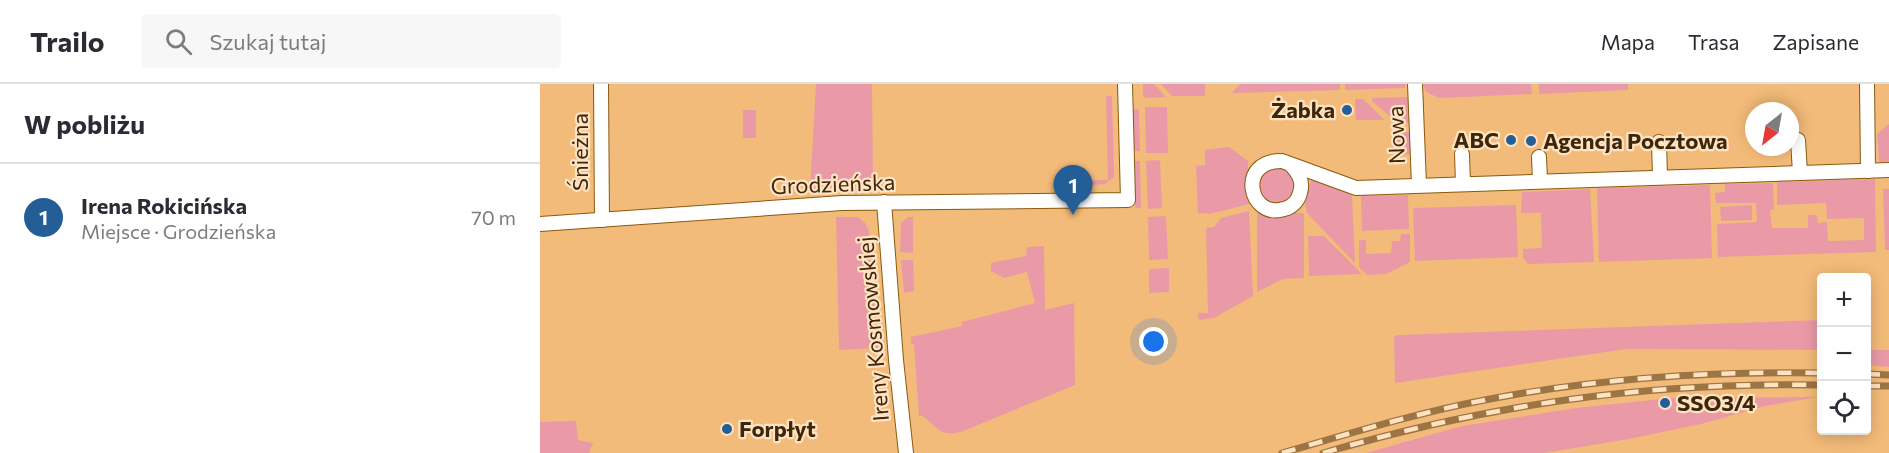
<!DOCTYPE html>
<html lang="pl">
<meta charset="utf-8">
<style>
body{margin:0;font-family:Commissioner,sans-serif;background:#f7f7f7;color:#2b2b33}
.controls{position:absolute;right:18px;bottom:18px;display:grid;overflow:hidden;border-radius:6px;box-shadow:0 3px 15px #0003}
.controls button{width:54px;height:54px;display:grid;place-items:center;padding:0;border:0;border-bottom:2px solid #e1e1e2;background:#fff;color:#2b2b33;font:30px sans-serif}
.compass{position:absolute;left:1205px;top:18px;width:54px;height:54px;border-radius:50%;background:#fff;box-shadow:0 3px 15px #0003;rotate:211deg}
.you{position:absolute;left:614px;top:258px;width:21px;height:21px;margin:-15px;border:4px solid #fff;border-radius:50%;background:#1a73e8;box-shadow:0 0 0 9px #1a73e833}
.badge{display:grid;place-items:center;width:39px;height:39px;border-radius:50%;background:#245e96;color:#fff;font-size:20px;font-weight:700}
.pin{position:absolute;translate:-50% -50px;filter:drop-shadow(0 2px 3px #0008)}
.pin::after{content:'';position:absolute;top:32px;width:21px;height:18px;background:inherit;clip-path:polygon(0 0,100% 0,50% 100%)}
.list{margin:0;padding:0;list-style:none}
h2{display:flex;justify-content:space-between;align-items:center;height:78px;margin:0;padding:0 24px;font-size:26px}
h2 small{font-size:20px;font-weight:400;color:#7c7c81}
.list li{display:grid;grid-template-columns:39px 1fr auto;gap:18px;align-items:center;box-sizing:border-box;height:108px;padding:0 24px;border-top:2px solid #e1e1e2}
.list b{display:block;font-size:22px;white-space:nowrap}
.list p{margin:0;font-size:20px;white-space:nowrap;color:#7c7c81}
.list em{font-size:20px;font-style:normal;color:#7c7c81}
.icon{flex:none;width:33px;height:33px;fill:none;stroke:currentColor;stroke-width:2;stroke-linecap:round;stroke-linejoin:round}
.map{position:relative;flex:none;width:1349px;height:369px;overflow:hidden}
header{display:flex;align-items:center;gap:36px;box-sizing:border-box;height:84px;padding:0 30px;background:#fff;border-bottom:2px solid #e1e1e2}
header strong{font-size:28px}
nav{display:flex;gap:33px;margin-inline-start:auto;font-size:21px}
.search{width:420px;height:54px;background:#f7f7f7;display:flex;align-items:center;gap:15px;box-sizing:border-box;padding:0 21px;border-radius:6px;color:#7c7c81;font-size:22px}
main{display:flex}
aside{flex:1;background:#fff}
.map>svg:first-child{display:block}
.green{fill:#ea9aa6}
.lines{fill:none;stroke-linecap:round;stroke-linejoin:round}
.minor-casing{stroke:#8b590c;stroke-width:16}
.minor{stroke:#fff;stroke-width:14}
.rail-casing{stroke:#9d7544;stroke-width:7}
.rail{stroke:#ffe2c2;stroke-width:4.5;stroke-dasharray:14;stroke-linecap:butt}
.poi-dot{fill:#245e96;stroke:#ffe2c2;stroke-width:2}
.labels{text-anchor:middle;stroke-width:4.5;stroke-linejoin:round;paint-order:stroke}
.poi-label{font-size:22px;font-weight:bold;fill:#3d270a;stroke:#ffe2c2;text-anchor:start}
.street-label{font-size:22px;fill:#3d270a;stroke:#ffe2c2}
</style>
<header>
<strong>Trailo</strong>
<div class="search"><svg class="icon" aria-label="search" viewBox="0 0 24 24"><circle cx="10" cy="10" r="6"/><path d="M15 15l6 6"/></svg>Szukaj tutaj</div>
<nav><a>Mapa</a><a>Trasa</a><a>Zapisane</a></nav>
</header>
<main>
<aside>
<h2>W pobliżu<small></small></h2>
<ul class="list">
<li><span class="badge">1</span><div><b>Irena Rokicińska</b><p>Miejsce · Grodzieńska</p></div><em>70 m</em></li>
</ul>
</aside>
<div class="map">
<svg width="1349" height="369" viewBox="0 0 1349 369">
<rect width="100%" height="100%" fill="#f3bb79"/>
<g class="green">
<path d="M 276,0 L 332,0 L 333,103 L 270,105 Z"/>
<path d="M 603,0 L 614,0 L 626,13 L 605,14 L 603,12 Z"/>
<path d="M 621,0 L 665,0 L 665,12 L 632,12 Z"/>
<path d="M 700,0 L 800,0 L 800,6 L 692,9 Z"/>
<path d="M 805,0 L 865,0 L 865,4 L 805,6 Z"/>
<path d="M 883,0 L 991,0 L 992,10 L 899,14 L 886,8 Z"/>
<path d="M 999,0 L 1088,0 L 1088,6 L 999,10 Z"/>
<path d="M 566,12 L 572,12 L 574,93 L 565,100 L 535,102 L 535,97 L 568,96 Z"/>
<path d="M 869,13 L 870,38 L 852,41 L 851,33 L 832,17 L 832,14 Z"/>
<path d="M 815,15 L 823,15 L 845,36 L 816,36 Z"/>
<path d="M 605,23 L 627,23 L 628,69 L 606,69 Z"/>
<path d="M 593,25 L 599,25 L 600,67 L 594,67 Z"/>
<rect x="203" y="26" width="13" height="28"/>
<path d="M 1349,40 L 1349,81 L 1344,81 L 1339,77 L 1337,50 Z"/>
<path d="M 871,48 L 872,70 L 853,72 L 851,49 Z"/>
<path d="M 689,63 L 708,77 L 709,120 L 670,130 L 658,129 L 656,82 L 665,81 L 665,66 Z"/>
<path d="M 620,76 L 622,124 L 608,125 L 606,77 Z"/>
<path d="M 594,77 L 600,77 L 601,124 L 595,124 Z"/>
<circle cx="737" cy="102" r="19"/>
<path d="M 772,95 L 812,110 L 815,179 L 767,129 L 764,115 Z"/>
<path d="M 1335,95 L 1336,168 L 1178,173 L 1177,140 L 1217,138 L 1216,119 L 1176,119 L 1175,109 L 1185,108 L 1185,100 L 1233,99 L 1234,125 L 1230,126 L 1232,144 L 1268,144 L 1268,131 L 1277,131 L 1278,139 L 1287,138 L 1288,157 L 1324,156 L 1324,134 L 1287,135 L 1286,119 L 1237,121 L 1237,98 Z"/>
<path d="M 1170,101 L 1172,174 L 1059,178 L 1057,104 Z"/>
<path d="M 1050,105 L 1054,178 L 988,180 L 983,174 L 983,165 L 1002,164 L 1001,129 L 981,129 L 982,108 Z"/>
<path d="M 1343,105 L 1349,105 L 1349,166 L 1345,166 Z"/>
<path d="M 868,111 L 869,145 L 822,147 L 821,112 Z"/>
<path d="M 976,121 L 978,173 L 875,177 L 873,124 Z"/>
<path d="M 1212,121 L 1212,136 L 1181,137 L 1180,123 Z"/>
<path d="M 709,127 L 713,212 L 674,234 L 659,236 L 658,229 L 668,229 L 666,144 L 674,143 L 681,134 Z"/>
<path d="M 717,129 L 764,129 L 764,194 L 743,195 L 717,208 Z"/>
<path d="M 626,132 L 628,175 L 609,176 L 608,133 Z"/>
<path d="M 296,133 L 318,133 L 325,139 L 329,147 L 339,264 L 299,266 Z"/>
<path d="M 368,133 L 373,133 L 373,169 L 360,168 L 361,139 Z"/>
<path d="M 861,150 L 870,150 L 870,178 L 846,190 L 827,191 L 819,183 L 819,156 L 826,156 L 826,170 L 851,169 L 852,157 L 860,157 Z"/>
<path d="M 768,152 L 784,152 L 822,190 L 769,192 Z"/>
<path d="M 504,162 L 505,226 L 534,219 L 535,301 L 426,346 C 403,354 400,347 383,332 L 379,332 L 374,260 L 371,260 L 371,253 L 422,242 L 422,238 L 495,219 L 487,188 L 464,194 L 451,187 L 451,179 L 486,172 L 487,163 Z"/>
<path d="M 361,176 L 373,176 L 374,207 L 364,209 Z"/>
<path d="M 629,184 L 629,208 L 609,209 L 609,185 Z"/>
<path d="M 1281,236 L 1281,266 L 1086,265 L 855,299 L 854,252 L 859,251 Z"/>
<path d="M 1326,266 L 1349,266 L 1349,283 L 1327,281 Z"/>
<path d="M 1279,313 L 1225,322 L 1161,340 L 1089,355 L 1004,369 L 826,369 L 922,342 L 1036,324 L 1132,314 Z"/>
<path d="M 36,337 L 38,356 L 53,359 L 49,369 L 0,369 L 0,338 Z"/>
</g>
<g class="lines">
<g class="minor-casing">
<g id="minor">
<path d="M 61,0 L 62,136"/>
<path d="M 875,0 L 879,101"/>
<path d="M 1327,0 L 1328,87"/>
<path d="M 1258,56 L 1260,89"/>
<path d="M 1119,58 L 1120,93"/>
<path d="M 922,70 L 923,100"/>
<path d="M 999,73 L 1000,97"/>
<path d="M 750,80 C 758,88 764,97 760,109 C 758,117 752,123 744,125 C 709,136 696,76 742,77 L 816,104 L 1349,86"/>
<path d="M 344,118 L 356,276 L 366,369"/>
<path d="M 0,140 L 302,119 L 588,116 L 585,0"/>
</g>
</g>
<use href="#minor" class="minor"/>
<g class="rail-casing">
<g id="rail">
<path d="M 1326,290 L 1349,291"/>
<path d="M 1326,302 L 1349,302"/>
<path d="M 742,369 C 811,349 880,328 950,315 C 1060,294 1170,287 1282,289"/>
<path d="M 783,369 C 951,320 1106,298 1282,301"/>
</g>
</g>
<use href="#rail" class="rail"/>
</g>
<g class="poi-dot">
<circle cx="807" cy="26" r="6"/>
<circle cx="971" cy="56" r="6"/>
<circle cx="991" cy="57" r="6"/>
<circle cx="1125" cy="319" r="6"/>
<circle cx="187" cy="345" r="6"/>
</g>
<g class="labels">
<g class="poi-label">
<text x="795" y="34" text-anchor="end">Żabka</text>
<text x="959" y="64" text-anchor="end">ABC</text>
<text x="1003" y="65">Agencja Pocztowa</text>
<text x="1137" y="327">SSO3/4</text>
<text x="199" y="353">Forpłyt</text>
</g>
<g class="street-label">
<text transform="translate(856 51) rotate(-92)" y="8">Nowa</text>
<text transform="translate(40 68) rotate(-90)" y="8">Śnieżna</text>
<text transform="translate(293 100) rotate(-2)" y="8">Grodzieńska</text>
<text transform="translate(333 245) rotate(-95)" y="8">Ireny Kosmowskiej</text>
</g>
</g>
</svg>
<div class="controls">
<button>+</button>
<button>−</button>
<button><svg class="icon" aria-label="locate" viewBox="0 0 24 24"><circle cx="12" cy="12" r="6"/><path d="M12 2v4M12 18v4M2 12h4M18 12h4"/></svg></button>
</div>
<svg class="compass" viewBox="-18 -18 36 36"><path d="M0-13l5 13h-10z" fill="#e53935"/><path d="M0 13l5-13h-10z" fill="#7c7c81"/></svg>
<div class="you"></div>
<div class="pin badge" style="left:533px;top:131px">1</div>
</div>
</main>
